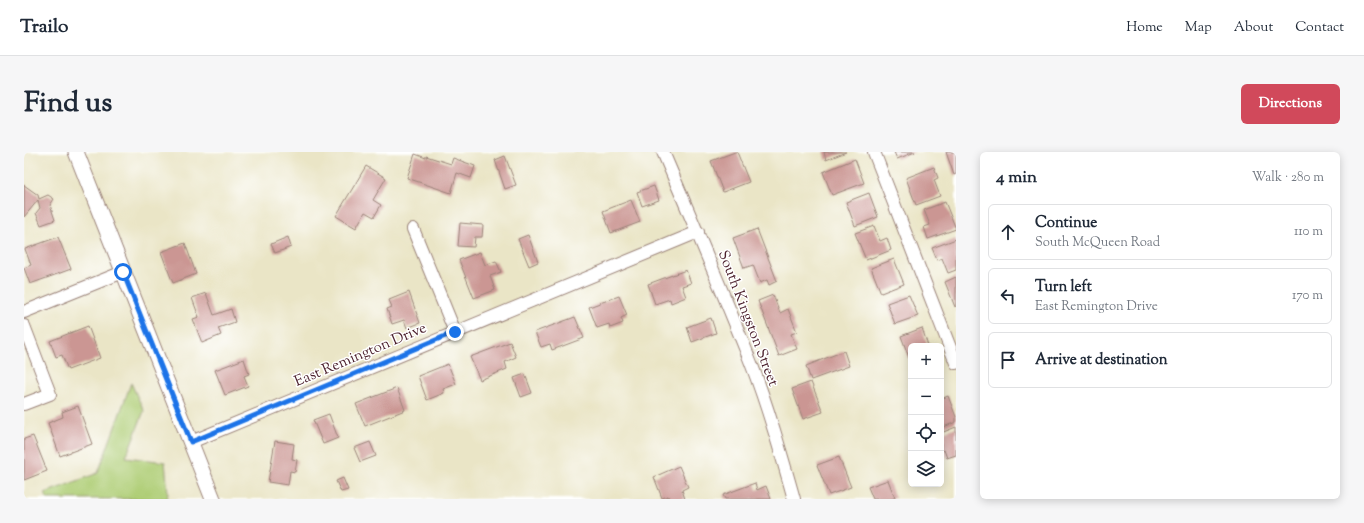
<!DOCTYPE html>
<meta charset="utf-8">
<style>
body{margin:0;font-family:"Sorts Mill Goudy",serif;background:#f6f6f7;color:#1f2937}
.controls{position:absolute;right:12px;bottom:12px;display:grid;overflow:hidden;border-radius:6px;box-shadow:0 2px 10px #0003}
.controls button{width:36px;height:36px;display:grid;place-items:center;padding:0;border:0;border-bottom:1px solid #e0e1e3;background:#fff;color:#1f2937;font:20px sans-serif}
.stop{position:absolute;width:12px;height:12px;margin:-9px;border:3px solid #1a73e8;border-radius:50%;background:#fff}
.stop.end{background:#1a73e8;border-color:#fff;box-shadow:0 1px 4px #0008}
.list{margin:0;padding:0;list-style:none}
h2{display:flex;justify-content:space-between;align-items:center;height:52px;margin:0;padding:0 16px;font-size:17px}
h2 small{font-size:13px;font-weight:400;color:#747a83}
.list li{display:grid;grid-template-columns:26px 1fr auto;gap:12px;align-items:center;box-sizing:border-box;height:56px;margin:0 8px 8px;padding:0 8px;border:1px solid #e0e1e3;border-radius:6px}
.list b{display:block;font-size:15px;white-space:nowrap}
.list p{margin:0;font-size:13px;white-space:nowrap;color:#747a83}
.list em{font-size:13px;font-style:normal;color:#747a83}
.icon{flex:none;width:22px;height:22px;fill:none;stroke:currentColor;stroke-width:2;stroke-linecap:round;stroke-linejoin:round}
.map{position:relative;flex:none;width:932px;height:347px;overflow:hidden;border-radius:6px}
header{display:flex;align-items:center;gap:24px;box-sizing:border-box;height:56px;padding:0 20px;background:#fff;border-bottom:1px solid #e0e1e3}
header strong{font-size:19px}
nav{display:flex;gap:22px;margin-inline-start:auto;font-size:14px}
.intro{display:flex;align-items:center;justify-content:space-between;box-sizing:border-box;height:96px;padding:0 24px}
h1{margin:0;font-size:28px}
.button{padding:10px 18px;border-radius:6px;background:#d1495b;color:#fff;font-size:14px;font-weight:700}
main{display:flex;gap:24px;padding:0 24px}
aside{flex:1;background:#fff;border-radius:6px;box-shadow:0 2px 10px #0003}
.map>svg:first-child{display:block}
.green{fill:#aecd75;stroke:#7c7650}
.building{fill:#cb9693}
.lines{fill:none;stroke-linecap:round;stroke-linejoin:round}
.minor-casing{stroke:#9a8278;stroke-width:14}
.major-casing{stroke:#9a8278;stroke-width:17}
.minor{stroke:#fff;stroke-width:12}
.major{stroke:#fff;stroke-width:15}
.route{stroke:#1a73e8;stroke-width:5}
.labels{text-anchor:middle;stroke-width:3;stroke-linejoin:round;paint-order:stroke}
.street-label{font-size:15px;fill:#4a1f2b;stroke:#fff}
</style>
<header>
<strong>Trailo</strong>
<nav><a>Home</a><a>Map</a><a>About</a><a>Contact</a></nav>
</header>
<div class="intro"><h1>Find us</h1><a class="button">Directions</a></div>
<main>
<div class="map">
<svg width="932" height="347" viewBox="0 0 932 347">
<rect width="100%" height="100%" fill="#fff"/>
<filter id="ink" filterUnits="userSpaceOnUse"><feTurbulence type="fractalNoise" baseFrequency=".025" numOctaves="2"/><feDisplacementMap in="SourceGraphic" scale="8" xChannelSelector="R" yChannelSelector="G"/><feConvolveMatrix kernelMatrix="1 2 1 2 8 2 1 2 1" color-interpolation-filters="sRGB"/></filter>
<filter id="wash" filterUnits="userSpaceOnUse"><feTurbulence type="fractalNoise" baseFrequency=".012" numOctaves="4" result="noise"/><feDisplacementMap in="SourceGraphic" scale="16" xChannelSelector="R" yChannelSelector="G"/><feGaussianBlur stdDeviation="0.9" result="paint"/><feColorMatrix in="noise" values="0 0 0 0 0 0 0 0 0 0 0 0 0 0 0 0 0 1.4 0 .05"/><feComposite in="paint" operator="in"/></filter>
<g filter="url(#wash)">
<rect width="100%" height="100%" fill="#eae5c6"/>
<path class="green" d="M 107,231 L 120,259 L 102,305 L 141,310 L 144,341 L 143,347 L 23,347 L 21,341 L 74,321 Z"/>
<g id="blocks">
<g class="building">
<path d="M 711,0 L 713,0 L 725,30 L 699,40 L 687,9 Z"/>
<path d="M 800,0 L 822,0 L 802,8 Z"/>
<path d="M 870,0 L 891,0 L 873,7 Z"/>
<path d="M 922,0 L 932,0 L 932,22 L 930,23 Z"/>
<path d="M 391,2 L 402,6 L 402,4 L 427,12 L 429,6 L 451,14 L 447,26 L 433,21 L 427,41 L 383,26 Z"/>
<path d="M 481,4 L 492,33 L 481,37 L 471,8 Z"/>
<path d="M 831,7 L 840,31 L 808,43 L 799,20 Z"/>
<path d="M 342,14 L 362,26 L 349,48 L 357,53 L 350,65 L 341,60 L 332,76 L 312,64 Z"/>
<path d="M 910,15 L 914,26 L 910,28 L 916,44 L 892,53 L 882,26 Z"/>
<path d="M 0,33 L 14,43 L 15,47 L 24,43 L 30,47 L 26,53 L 31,68 L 17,73 L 12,61 L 16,56 L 14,48 L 0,65 Z"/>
<path d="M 630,34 L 635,48 L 618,54 L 613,40 Z"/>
<path d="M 845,41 L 854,65 L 831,74 L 822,50 Z"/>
<path d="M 607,48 L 616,70 L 587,81 L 579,59 Z"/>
<path d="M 921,50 L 932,77 L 904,87 L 900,75 L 906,73 L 900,58 Z"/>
<path d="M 436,71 L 459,73 L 458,85 L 451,85 L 450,95 L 434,94 Z"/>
<path d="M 850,74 L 856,89 L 863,86 L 867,98 L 842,108 L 831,81 Z"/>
<path d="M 733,77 L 753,129 L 745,133 L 743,128 L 736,131 L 729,113 L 720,116 L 709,86 Z"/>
<path d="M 504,83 L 514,110 L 505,114 L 494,87 Z"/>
<path d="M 34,85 L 47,117 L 6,132 L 0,116 L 7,113 L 1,97 Z"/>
<path d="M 264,85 L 267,95 L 251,101 L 247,92 Z"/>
<path d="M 932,87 L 932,118 L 924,121 L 918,106 L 913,108 L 908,96 Z"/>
<path d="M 161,91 L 172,122 L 149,131 L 137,100 Z"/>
<path d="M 456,100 L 461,113 L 472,109 L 477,120 L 466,124 L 471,138 L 450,146 L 435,108 Z"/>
<path d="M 870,107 L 880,132 L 857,141 L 847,116 Z"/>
<path d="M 662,118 L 667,131 L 658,134 L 662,145 L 647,151 L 646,147 L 631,152 L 624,132 Z"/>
<path d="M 932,125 L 932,154 L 931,155 L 921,130 Z"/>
<path d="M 385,140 L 396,171 L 383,176 L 380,168 L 368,172 L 363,157 L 368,155 L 365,148 Z"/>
<path d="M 182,141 L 190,163 L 207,157 L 211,170 L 194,176 L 197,183 L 178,191 L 169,167 L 175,165 L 168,146 Z"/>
<path d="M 749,143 L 756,161 L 764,157 L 773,180 L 767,182 L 773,197 L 755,204 L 734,149 Z"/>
<path d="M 885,143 L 894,164 L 871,172 L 863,151 Z"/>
<path d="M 595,144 L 603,163 L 597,166 L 599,171 L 586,176 L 585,172 L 573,176 L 565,155 Z"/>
<path d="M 551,165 L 560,186 L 528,198 L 526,192 L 517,195 L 511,180 Z"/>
<path d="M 687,166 L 692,181 L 668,190 L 663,175 Z"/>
<path d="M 64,174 L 76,206 L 44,218 L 38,203 L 32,205 L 26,189 Z"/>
<path d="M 898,176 L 904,194 L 887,194 L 887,211 L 877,184 Z"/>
<path d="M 486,190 L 492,205 L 481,210 L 483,217 L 456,228 L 446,205 Z"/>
<path d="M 820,199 L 825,214 L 787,228 L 782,214 Z"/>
<path d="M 220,207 L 225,222 L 220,224 L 224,234 L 201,243 L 191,218 Z"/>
<path d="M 424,212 L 432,232 L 419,237 L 420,241 L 403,248 L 394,224 Z"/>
<path d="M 501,222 L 508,241 L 497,245 L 490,226 Z"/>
<path d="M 787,230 L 799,260 L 779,267 L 768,237 Z"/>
<path d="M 373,236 L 381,258 L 341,274 L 332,252 Z"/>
<path d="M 924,244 L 932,265 L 932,270 L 917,276 L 917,247 Z"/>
<path d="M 54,254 L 68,292 L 36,304 L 24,271 L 39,265 L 38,260 Z"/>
<path d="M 305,262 L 314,286 L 299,292 L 289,268 Z"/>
<path d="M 932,275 L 932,303 L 923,306 L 920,298 L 917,300 L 917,281 Z"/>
<path d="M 9,284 L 23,319 L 0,328 L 0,287 Z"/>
<path d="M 251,289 L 270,292 L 268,307 L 273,308 L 271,320 L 266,319 L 264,333 L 244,330 Z"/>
<path d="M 346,290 L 352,304 L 336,310 L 330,296 Z"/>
<path d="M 815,305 L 827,335 L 805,343 L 793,313 Z"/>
<path d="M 655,314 L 664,335 L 658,338 L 661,347 L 645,347 L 644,344 L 638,346 L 630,325 Z"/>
<path d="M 319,326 L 324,338 L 317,340 L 312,329 Z"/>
<path d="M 864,328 L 871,346 L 867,347 L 849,347 L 844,335 Z"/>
<path d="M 731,331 L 733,338 L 742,334 L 747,347 L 701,347 L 699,343 Z"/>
</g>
</g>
</g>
<g filter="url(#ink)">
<use href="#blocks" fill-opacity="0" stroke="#9a8278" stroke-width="1"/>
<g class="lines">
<g class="minor-casing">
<g id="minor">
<path d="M 639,0 C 669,70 699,140 727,211 C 744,255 757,301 770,347"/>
<path d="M 850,0 L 932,211"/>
<path d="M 389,77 L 431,180"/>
<path d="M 0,160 L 99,120"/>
<path d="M 0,174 L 26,242 L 0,252"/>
<path d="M 167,290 L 674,80"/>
</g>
</g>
<g class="major-casing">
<path id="major" d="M 52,0 L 189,347"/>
</g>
<use href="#minor" class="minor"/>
<use href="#major" class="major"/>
</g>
</g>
<g class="lines" filter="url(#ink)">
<path class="route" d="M 99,120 L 167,290 L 431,180"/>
</g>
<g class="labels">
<g class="street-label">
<text transform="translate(725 166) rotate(69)" y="5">South Kingston Street</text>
<text transform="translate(336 202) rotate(-23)" y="5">East Remington Drive</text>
</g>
</g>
</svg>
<div class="controls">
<button>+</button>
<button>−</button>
<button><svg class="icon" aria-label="locate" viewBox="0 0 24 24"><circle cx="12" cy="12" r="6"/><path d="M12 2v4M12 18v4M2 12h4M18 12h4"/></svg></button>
<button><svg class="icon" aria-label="layers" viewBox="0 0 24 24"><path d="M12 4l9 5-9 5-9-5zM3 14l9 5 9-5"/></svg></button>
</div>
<div class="stop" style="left:99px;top:120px"></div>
<div class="stop end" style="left:431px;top:180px"></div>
</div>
<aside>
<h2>4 min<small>Walk · 280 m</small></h2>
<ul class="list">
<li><svg class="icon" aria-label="ahead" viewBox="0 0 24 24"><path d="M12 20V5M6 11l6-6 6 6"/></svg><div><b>Continue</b><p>South McQueen Road</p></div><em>110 m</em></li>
<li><svg class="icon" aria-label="left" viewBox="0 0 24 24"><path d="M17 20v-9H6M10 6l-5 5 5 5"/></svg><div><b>Turn left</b><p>East Remington Drive</p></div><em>170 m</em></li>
<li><svg class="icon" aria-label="arrive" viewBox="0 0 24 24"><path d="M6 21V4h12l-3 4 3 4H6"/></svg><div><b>Arrive at destination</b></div></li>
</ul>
</aside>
</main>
